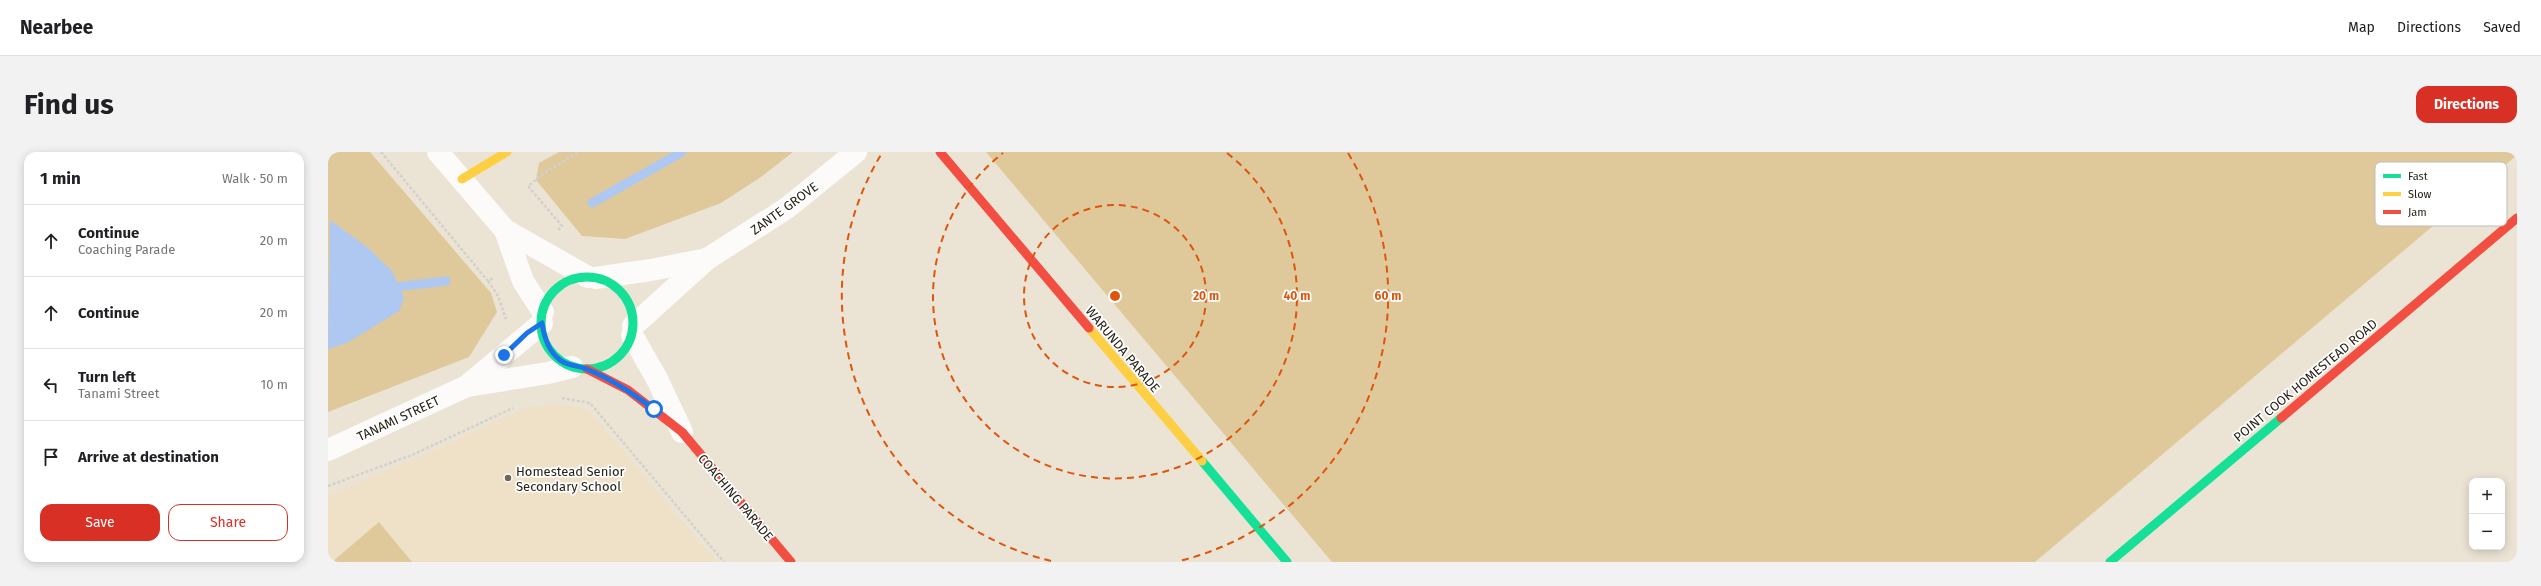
<!DOCTYPE html>
<meta charset="utf-8">
<style>
body{margin:0;font-family:"Fira Sans",sans-serif;background:#f2f2f2;color:#202124}
.controls{position:absolute;right:12px;bottom:12px;display:grid;overflow:hidden;border-radius:8px;box-shadow:0 2px 10px #0003}
.controls button{width:36px;height:36px;display:grid;place-items:center;padding:0;border:0;border-bottom:1px solid #e0e0e0;background:#fff;color:#202124;font:20px sans-serif}
.stop{position:absolute;width:12px;height:12px;margin:-9px;border:3px solid #1a73e8;border-radius:50%;background:#fff}
.stop.end{background:#1a73e8;border-color:#fff;box-shadow:0 1px 4px #0008}
.list{margin:0;padding:0;list-style:none}
h2{display:flex;justify-content:space-between;align-items:center;height:52px;margin:0;padding:0 16px;font-size:17px}
h2 small{font-size:13px;font-weight:400;color:#757577}
.list li{display:grid;grid-template-columns:26px 1fr auto;gap:12px;align-items:center;box-sizing:border-box;height:72px;padding:0 16px;border-top:1px solid #e0e0e0}
.list b{display:block;font-size:15px;white-space:nowrap}
.list p{margin:0;font-size:13px;white-space:nowrap;color:#757577}
.list em{font-size:13px;font-style:normal;color:#757577}
.actions{display:flex;gap:8px;padding:12px 16px}
.actions a{flex:1;padding:9px 0;border:1px solid #d93025;border-radius:12px;text-align:center;font-size:14px;color:#d93025}
.actions .main{background:#d93025;color:#fff}
.icon{flex:none;width:22px;height:22px;fill:none;stroke:currentColor;stroke-width:2;stroke-linecap:round;stroke-linejoin:round}
.map{position:relative;flex:none;width:2189px;height:410px;overflow:hidden;border-radius:12px}
header{display:flex;align-items:center;gap:24px;box-sizing:border-box;height:56px;padding:0 20px;background:#fff;border-bottom:1px solid #e0e0e0}
header strong{font-size:19px}
nav{display:flex;gap:22px;margin-inline-start:auto;font-size:14px}
.intro{display:flex;align-items:center;justify-content:space-between;box-sizing:border-box;height:96px;padding:0 24px}
h1{margin:0;font-size:28px}
.button{padding:10px 18px;border-radius:12px;background:#d93025;color:#fff;font-size:14px;font-weight:700}
main{display:flex;gap:24px;padding:0 24px}
aside{flex:1;background:#fff;border-radius:12px;box-shadow:0 2px 10px #0003}
.map>svg:first-child{display:block}
.built{fill:#eee1c8}
.green{fill:#dfc99b}
.water{fill:#aec8f2}
.lines{fill:none;stroke-linecap:round;stroke-linejoin:round}
.stream{stroke:#aec8f2;stroke-width:9}
.path{stroke:#d3d1cd;stroke-width:2.5;stroke-dasharray:3 2;stroke-linecap:butt}
.street{stroke:#fcfbf9;stroke-width:22}
.fast{stroke:#16e098;stroke-width:9}
.slow{stroke:#ffcf43;stroke-width:9}
.jam{stroke:#f24e42;stroke-width:9}
.route{stroke:#1a73e8;stroke-width:5}
.ring{fill:none;stroke:#de560d;stroke-width:2;stroke-dasharray:7 5}
.poi-dot{fill:#6c675b;stroke:#fff;stroke-width:1.5}
.labels{text-anchor:middle;stroke-width:3.5;stroke-linejoin:round;paint-order:stroke}
.street-label{font-size:13px;fill:#282319;stroke:#fff}
.poi-label{font-size:13px;fill:#282319;stroke:#fff;text-anchor:start}
.key{fill:#fff;stroke:#bebdba;stroke-width:1}
.key-label{font-size:11px;fill:#282319}
.centre{fill:#de560d;stroke:#fff;stroke-width:2}
.ring-label{font-size:12px;text-anchor:middle;font-weight:bold;fill:#de560d;stroke:#fff;stroke-width:3.5;stroke-linejoin:round;paint-order:stroke}
</style>
<header>
<strong>Nearbee</strong>
<nav><a>Map</a><a>Directions</a><a>Saved</a></nav>
</header>
<div class="intro"><h1>Find us</h1><a class="button">Directions</a></div>
<main>
<aside>
<h2>1 min<small>Walk · 50 m</small></h2>
<ul class="list">
<li><svg class="icon" aria-label="ahead" viewBox="0 0 24 24"><path d="M12 20V5M6 11l6-6 6 6"/></svg><div><b>Continue</b><p>Coaching Parade</p></div><em>20 m</em></li>
<li><svg class="icon" aria-label="ahead" viewBox="0 0 24 24"><path d="M12 20V5M6 11l6-6 6 6"/></svg><div><b>Continue</b></div><em>20 m</em></li>
<li><svg class="icon" aria-label="left" viewBox="0 0 24 24"><path d="M17 20v-9H6M10 6l-5 5 5 5"/></svg><div><b>Turn left</b><p>Tanami Street</p></div><em>10 m</em></li>
<li><svg class="icon" aria-label="arrive" viewBox="0 0 24 24"><path d="M6 21V4h12l-3 4 3 4H6"/></svg><div><b>Arrive at destination</b></div></li>
</ul>
<div class="actions"><a class="main">Save</a><a>Share</a></div>
</aside>
<div class="map">
<svg width="2189" height="410" viewBox="0 0 2189 410">
<rect width="100%" height="100%" fill="#ebe4d5"/>
<path class="built" d="M 224,252 L 259,256 L 389,410 L 0,410 L 0,343 L 85,308 L 196,256 Z"/>
<g class="green">
<path d="M 0,0 L 42,0 L 163,141 L 169,160 L 141,205 L 0,260 Z"/>
<path d="M 231,0 L 465,0 L 433,25 L 393,51 L 297,87 L 254,84 L 208,28 L 211,11 Z"/>
<path d="M 658,0 L 2189,0 L 2189,3 L 1707,410 L 1004,410 Z"/>
<path d="M 51,370 L 84,410 L 4,410 Z"/>
</g>
<path class="water" d="M 2,68 L 40,96 L 64,119 L 76,146 L 71,159 L 19,191 L 0,197 Z"/>
<g class="lines">
<g class="stream">
<path d="M 264,51 L 354,0"/>
<path d="M 59,136 L 118,129"/>
</g>
<g class="path">
<path d="M 53,0 L 160,129 L 165,126"/>
<path d="M 230,78 L 234,74 L 200,34 L 219,19 L 251,0"/>
<path d="M 160,129 L 170,144 L 178,167"/>
<path d="M 234,246 L 262,251 L 396,410"/>
<path d="M 0,334 L 84,303 L 185,256"/>
</g>
<g class="street">
<path d="M 110,0 L 177,78 L 260,125"/>
<path d="M 177,78 L 195,129 L 215,160"/>
<path d="M 267,126 L 323,118 L 379,107"/>
<path d="M 305,174 L 379,107 L 459,56 L 528,0"/>
<path d="M 304,183 L 329,227 L 354,280"/>
<path d="M 140,233 L 214,171"/>
<path d="M 0,298 L 139,234 L 220,221 L 244,215"/>
</g>
<g class="fast">
<circle cx="259" cy="171" r="46"/>
<path d="M 874,309 L 959,410"/>
<path d="M 1782,410 L 1953,266"/>
</g>
<g class="slow">
<path d="M 134,27 L 179,0"/>
<path d="M 761,176 L 874,309"/>
</g>
<g class="jam">
<path d="M 612,0 L 761,176"/>
<path d="M 259,217 L 300,238 L 354,280 L 463,410"/>
<path d="M 1953,266 L 2189,66"/>
</g>
</g>
<g class="lines">
<path class="route" d="M 176,203 L 199,181 L 214,171 C 216,185 220,199 232,208 C 241,215 251,213 261,218 C 285,228 305,242 326,257"/>
</g>
<g class="ring">
<circle cx="787" cy="144" r="91"/>
<path d="M899 1A182 182 0 1 1 675 1"/>
<path d="M723 409A273 273 0 0 1 554 1M1020 1A273 273 0 0 1 851 409"/>
</g>
<circle class="poi-dot" cx="180" cy="326" r="4"/>
<g class="labels">
<g class="street-label">
<text transform="translate(456 56) rotate(-36)" y="5">ZANTE GROVE</text>
<text transform="translate(795 197) rotate(50)" y="5">WARUNDA PARADE</text>
<text transform="translate(1977 228) rotate(-40)" y="5">POINT COOK HOMESTEAD ROAD</text>
<text transform="translate(70 266) rotate(-25)" y="5">TANAMI STREET</text>
<text transform="translate(408 345) rotate(50)" y="5">COACHING PARADE</text>
</g>
<g class="poi-label">
<text x="188" y="324">Homestead Senior<tspan x="188" dy="15">Secondary School</tspan></text>
</g>
</g>
<rect x="2047" y="10" width="132" height="64" rx="6" class="key"/>
<rect x="2055" y="22" width="18" height="4" fill="#16e098"/>
<rect x="2055" y="40" width="18" height="4" fill="#ffcf43"/>
<rect x="2055" y="58" width="18" height="4" fill="#f24e42"/>
<g class="key-label">
<text x="2080" y="28">Fast</text>
<text x="2080" y="46">Slow</text>
<text x="2080" y="64">Jam</text>
</g>
<circle cx="787" cy="144" r="6" class="centre"/>
<g class="ring-label">
<text x="878" y="148">20 m</text>
<text x="969" y="148">40 m</text>
<text x="1060" y="148">60 m</text>
</g>
</svg>
<div class="controls">
<button>+</button>
<button>−</button>
</div>
<div class="stop" style="left:326px;top:257px"></div>
<div class="stop end" style="left:176px;top:203px"></div>
</div>
</main>
